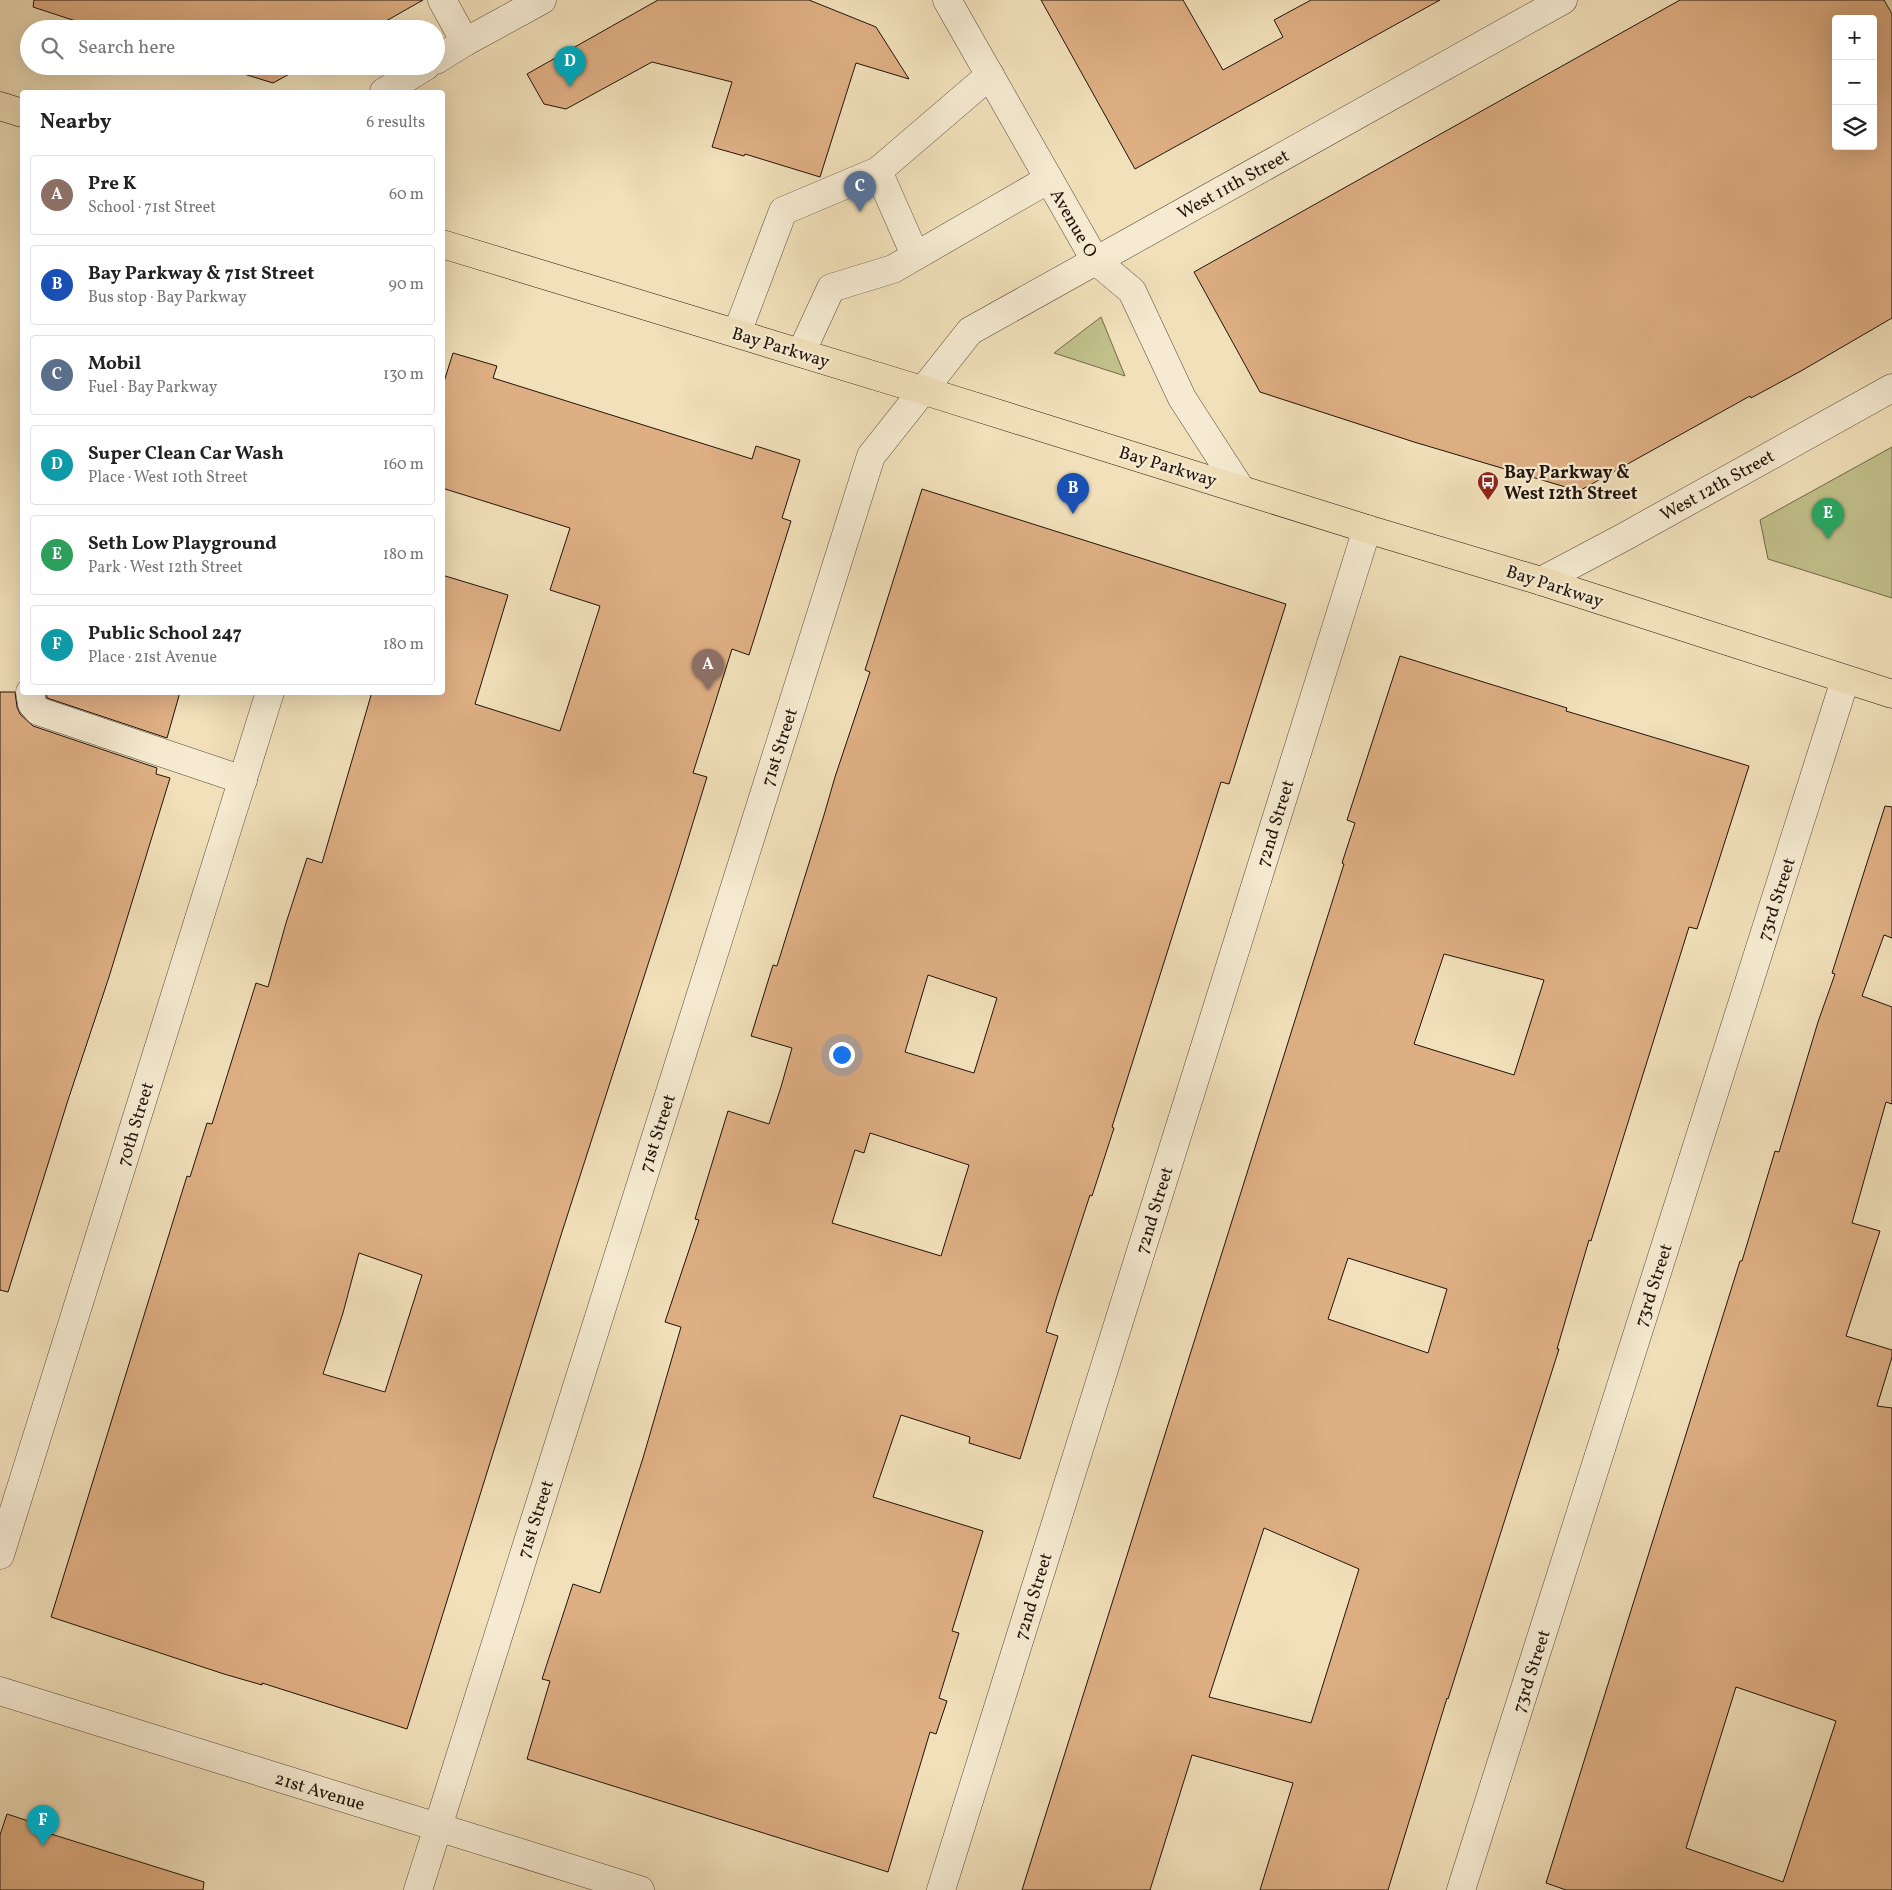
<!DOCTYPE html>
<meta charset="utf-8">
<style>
body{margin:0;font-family:Vollkorn,serif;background:#f6f6f6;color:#222}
.controls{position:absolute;right:15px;top:15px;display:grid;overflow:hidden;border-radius:5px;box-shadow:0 5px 20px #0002}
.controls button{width:45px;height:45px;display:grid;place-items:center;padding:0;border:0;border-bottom:1px solid #e0e0e0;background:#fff;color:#222;font:25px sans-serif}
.you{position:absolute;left:841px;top:1054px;width:18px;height:18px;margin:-12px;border:4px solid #fff;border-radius:50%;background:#1a73e8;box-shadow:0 0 0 8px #1a73e833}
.badge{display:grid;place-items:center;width:32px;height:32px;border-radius:50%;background:#8f2418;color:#fff;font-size:16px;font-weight:700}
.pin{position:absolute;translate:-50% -41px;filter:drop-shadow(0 1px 2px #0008)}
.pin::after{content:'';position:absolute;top:26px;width:18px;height:15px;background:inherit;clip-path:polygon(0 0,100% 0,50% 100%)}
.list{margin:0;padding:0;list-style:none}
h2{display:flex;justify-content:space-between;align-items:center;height:65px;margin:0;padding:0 20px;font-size:21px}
h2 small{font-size:16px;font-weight:400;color:#767676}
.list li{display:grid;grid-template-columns:32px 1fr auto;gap:15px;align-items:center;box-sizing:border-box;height:80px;margin:0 10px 10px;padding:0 10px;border:1px solid #e0e0e0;border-radius:5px}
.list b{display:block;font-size:19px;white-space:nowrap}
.list p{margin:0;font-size:16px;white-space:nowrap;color:#767676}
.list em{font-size:16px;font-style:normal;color:#767676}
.icon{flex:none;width:28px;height:28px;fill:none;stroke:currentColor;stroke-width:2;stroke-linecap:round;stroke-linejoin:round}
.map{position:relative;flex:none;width:1892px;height:1890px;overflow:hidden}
.search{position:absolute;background:#fff;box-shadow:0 5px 20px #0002;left:20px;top:20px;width:425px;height:55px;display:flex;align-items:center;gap:12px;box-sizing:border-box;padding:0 18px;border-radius:28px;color:#767676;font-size:19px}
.panel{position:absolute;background:#fff;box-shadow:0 5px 20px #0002;left:20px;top:90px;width:425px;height:605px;border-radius:5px}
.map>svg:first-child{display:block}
.green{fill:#c1c08b;stroke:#706a4b}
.building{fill:#dfaf84;stroke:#1f130b;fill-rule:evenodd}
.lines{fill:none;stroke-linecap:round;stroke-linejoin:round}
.minor-casing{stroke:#544637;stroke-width:29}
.major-casing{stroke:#1f130b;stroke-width:29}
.minor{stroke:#f6ebd2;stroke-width:28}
.major{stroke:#f1e0ba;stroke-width:28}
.labels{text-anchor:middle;stroke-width:4.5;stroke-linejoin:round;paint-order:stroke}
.street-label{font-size:18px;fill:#1f130b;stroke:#f6ebd2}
.poi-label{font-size:18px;font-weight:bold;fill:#1f130b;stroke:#f6ebd2;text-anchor:start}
</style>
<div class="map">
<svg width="1892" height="1890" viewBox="0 0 1892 1890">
<rect width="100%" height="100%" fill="#f1e0ba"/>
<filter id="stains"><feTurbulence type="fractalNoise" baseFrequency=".004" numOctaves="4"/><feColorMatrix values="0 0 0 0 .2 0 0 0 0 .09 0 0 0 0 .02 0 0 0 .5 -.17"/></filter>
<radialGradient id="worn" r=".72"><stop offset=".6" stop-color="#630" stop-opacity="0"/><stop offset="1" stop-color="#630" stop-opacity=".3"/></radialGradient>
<g class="green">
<path d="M 1101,317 L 1125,376 L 1054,353 Z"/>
<path d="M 1892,447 L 1892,598 L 1768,559 L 1760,520 Z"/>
</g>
<g class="building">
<path d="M 34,0 L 423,0 L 372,29 L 100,29 L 33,7 Z"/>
<path d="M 658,0 L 809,0 L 876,27 L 909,79 L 856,63 L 820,177 L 745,154 L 744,156 L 712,147 L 732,82 L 652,62 L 566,109 L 544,104 L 527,74 Z"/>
<path d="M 1041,0 L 1183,0 L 1223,70 L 1283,37 L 1274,20 L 1311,0 L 1440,0 L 1135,169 Z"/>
<path d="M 1680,0 L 1884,0 L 1892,14 L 1892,318 L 1801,371 L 1751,398 L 1750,396 L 1579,491 L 1414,442 L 1260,392 L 1194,272 ZM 1836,19 L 1873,19 L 1873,146 L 1836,146 Z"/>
<path d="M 218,66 L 304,66 L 273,83 Z"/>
<path d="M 453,353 L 497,366 L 493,378 L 752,459 L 756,446 L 800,460 L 782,518 L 791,521 L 749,655 L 732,649 L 693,773 L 707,777 L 679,868 L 562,1232 L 407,1729 L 262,1683 L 262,1685 L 224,1674 L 51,1617 L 187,1176 L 190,1177 L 207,1123 L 212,1124 L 256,983 L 268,987 L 286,923 L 307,858 L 322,863 L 372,692 L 442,692 L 442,575 L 508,595 L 475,704 L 560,731 L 600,606 L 550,590 L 570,528 L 442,488 L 442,388 ZM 359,1253 L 422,1275 L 385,1392 L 323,1374 L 343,1313 Z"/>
<path d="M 922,489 L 1286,604 L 1229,784 L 1221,782 L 1112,1127 L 1114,1128 L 1092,1196 L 1090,1195 L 1057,1296 L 1046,1332 L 1058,1336 L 1020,1459 L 969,1443 L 970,1437 L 901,1415 L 873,1497 L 983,1531 L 952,1631 L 959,1633 L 939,1698 L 947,1701 L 936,1734 L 930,1732 L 888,1872 L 527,1759 L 550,1681 L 542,1679 L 573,1584 L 600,1593 L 643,1458 L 681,1327 L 665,1322 L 699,1220 L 695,1219 L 728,1111 L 769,1124 L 781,1087 L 792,1048 L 751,1036 L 773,965 L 777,966 L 824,815 L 835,777 L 870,672 L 865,670 ZM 928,975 L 997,998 L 974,1073 L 905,1052 ZM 870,1133 L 969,1165 L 941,1256 L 832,1223 L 855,1150 L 864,1153 Z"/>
<path d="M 1400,656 L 1567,708 L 1566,711 L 1749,766 L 1697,929 L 1689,927 L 1591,1241 L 1589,1240 L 1557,1349 L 1559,1349 L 1448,1699 L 1447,1698 L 1388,1890 L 1260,1890 L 1293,1783 L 1192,1755 L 1150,1890 L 1022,1890 L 1344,864 L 1342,863 L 1355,823 L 1347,820 ZM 1444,954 L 1544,980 L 1514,1075 L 1414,1044 ZM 1348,1258 L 1447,1289 L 1428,1353 L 1328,1319 ZM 1264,1528 L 1359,1569 L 1311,1723 L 1209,1697 Z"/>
<path d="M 0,692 L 15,692 L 17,707 L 20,714 L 33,726 L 157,768 L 156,774 L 170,778 L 109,977 L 68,1100 L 8,1292 L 0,1290 Z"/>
<path d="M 46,692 L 180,692 L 167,738 L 47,698 Z"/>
<path d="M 1885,806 L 1892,807 L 1892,938 L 1884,935 L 1862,996 L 1892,1007 L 1892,1104 L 1886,1102 L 1852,1223 L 1880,1231 L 1846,1336 L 1892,1350 L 1892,1357 L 1877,1406 L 1892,1408 L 1892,1890 L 1566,1890 L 1546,1883 L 1740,1261 L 1742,1261 L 1775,1151 L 1779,1152 L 1818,1022 L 1835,974 L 1832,973 ZM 1736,1687 L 1836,1721 L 1783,1882 L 1686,1848 Z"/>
<path d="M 7,1814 L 53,1829 L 51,1834 L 204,1882 L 203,1890 L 0,1890 L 0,1835 Z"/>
</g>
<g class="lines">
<g class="minor-casing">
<g id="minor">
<path d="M 442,0 L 465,42"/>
<path d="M 947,0 L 1095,260 L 1132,291 L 1182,398 L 1240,488"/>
<path d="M 436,60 L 465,42 L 542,0"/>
<path d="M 384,92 L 426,66"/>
<path d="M 915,255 L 878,171 L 990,75"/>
<path d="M 737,333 L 783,211 L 878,171"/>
<path d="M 801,353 L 831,288 L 893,269 L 1049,179"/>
<path d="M 1541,581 L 1624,537 L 1892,388"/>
<path d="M 30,692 L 32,704 L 38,711 L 243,780"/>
<path d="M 0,1555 L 270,692"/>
<path d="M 0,1691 L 640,1890"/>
<path d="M 418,1890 L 871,456 L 970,331 L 1563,0"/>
<path d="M 941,1890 L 1367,529"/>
<path d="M 1461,1890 L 1845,680"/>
</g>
</g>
<g class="major-casing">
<g id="major">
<path d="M 0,106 L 22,113"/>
<path d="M 442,244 L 922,390 L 1367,529 L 1541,581 L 1892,694"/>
</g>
</g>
<use href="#minor" class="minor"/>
<use href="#major" class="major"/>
</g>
<defs>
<g id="bus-pin" transform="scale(1.125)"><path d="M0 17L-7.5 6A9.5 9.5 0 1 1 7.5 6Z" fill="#8f2418" stroke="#f6ebd2"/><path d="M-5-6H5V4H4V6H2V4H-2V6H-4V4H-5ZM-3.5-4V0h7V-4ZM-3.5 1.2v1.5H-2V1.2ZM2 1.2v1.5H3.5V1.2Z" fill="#fff"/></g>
</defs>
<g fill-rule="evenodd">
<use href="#bus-pin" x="1488" y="482"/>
</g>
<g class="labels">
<g class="street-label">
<text transform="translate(1233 184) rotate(-29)" y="6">West 11th Street</text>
<text transform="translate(1074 223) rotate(60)" y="6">Avenue O</text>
<text transform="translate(781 347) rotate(17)" y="6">Bay Parkway</text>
<text transform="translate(1168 466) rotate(17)" y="6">Bay Parkway</text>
<text transform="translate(1717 485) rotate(-29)" y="6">West 12th Street</text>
<text transform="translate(1555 586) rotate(18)" y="6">Bay Parkway</text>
<text transform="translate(779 747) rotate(-72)" y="6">71st Street</text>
<text transform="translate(1275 823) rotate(-73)" y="6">72nd Street</text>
<text transform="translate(1776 899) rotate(-72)" y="6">73rd Street</text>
<text transform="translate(135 1124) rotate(-73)" y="6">70th Street</text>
<text transform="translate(657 1133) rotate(-72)" y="6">71st Street</text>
<text transform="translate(1154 1210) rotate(-73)" y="6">72nd Street</text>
<text transform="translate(1653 1285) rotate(-72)" y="6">73rd Street</text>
<text transform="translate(535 1519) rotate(-72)" y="6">71st Street</text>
<text transform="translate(1033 1596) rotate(-73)" y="6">72nd Street</text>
<text transform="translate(1531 1671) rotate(-72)" y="6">73rd Street</text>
<text transform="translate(320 1791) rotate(17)" y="6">21st Avenue</text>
</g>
<g class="poi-label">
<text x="1504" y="478">Bay Parkway &amp;<tspan x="1504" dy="21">West 12th Street</tspan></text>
</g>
</g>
<rect width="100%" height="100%" filter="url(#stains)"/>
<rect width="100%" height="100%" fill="url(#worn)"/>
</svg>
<div class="controls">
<button>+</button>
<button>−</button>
<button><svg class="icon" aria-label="layers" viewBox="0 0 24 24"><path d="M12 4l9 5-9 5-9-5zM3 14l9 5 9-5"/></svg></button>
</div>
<div class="you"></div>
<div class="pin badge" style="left:708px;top:690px;background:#8d6e63">A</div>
<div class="pin badge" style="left:1073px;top:514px;background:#1a4fb4">B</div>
<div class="pin badge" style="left:860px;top:212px;background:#5c6f8a">C</div>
<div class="pin badge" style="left:570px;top:87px;background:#0f9aa8">D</div>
<div class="pin badge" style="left:1828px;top:539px;background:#2e9e5b">E</div>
<div class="pin badge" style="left:43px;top:1846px;background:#0f9aa8">F</div>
<div class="search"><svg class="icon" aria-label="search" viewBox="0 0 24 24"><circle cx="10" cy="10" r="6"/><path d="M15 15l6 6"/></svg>Search here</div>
<section class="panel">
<h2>Nearby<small>6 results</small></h2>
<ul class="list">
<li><span class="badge" style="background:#8d6e63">A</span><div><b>Pre K</b><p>School · 71st Street</p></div><em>60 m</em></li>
<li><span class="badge" style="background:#1a4fb4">B</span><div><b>Bay Parkway &amp; 71st Street</b><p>Bus stop · Bay Parkway</p></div><em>90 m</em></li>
<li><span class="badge" style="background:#5c6f8a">C</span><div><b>Mobil</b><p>Fuel · Bay Parkway</p></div><em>130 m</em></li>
<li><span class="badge" style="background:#0f9aa8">D</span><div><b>Super Clean Car Wash</b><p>Place · West 10th Street</p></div><em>160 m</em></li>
<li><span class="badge" style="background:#2e9e5b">E</span><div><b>Seth Low Playground</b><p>Park · West 12th Street</p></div><em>180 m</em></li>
<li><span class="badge" style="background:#0f9aa8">F</span><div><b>Public School 247</b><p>Place · 21st Avenue</p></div><em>180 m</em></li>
</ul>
</section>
</div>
